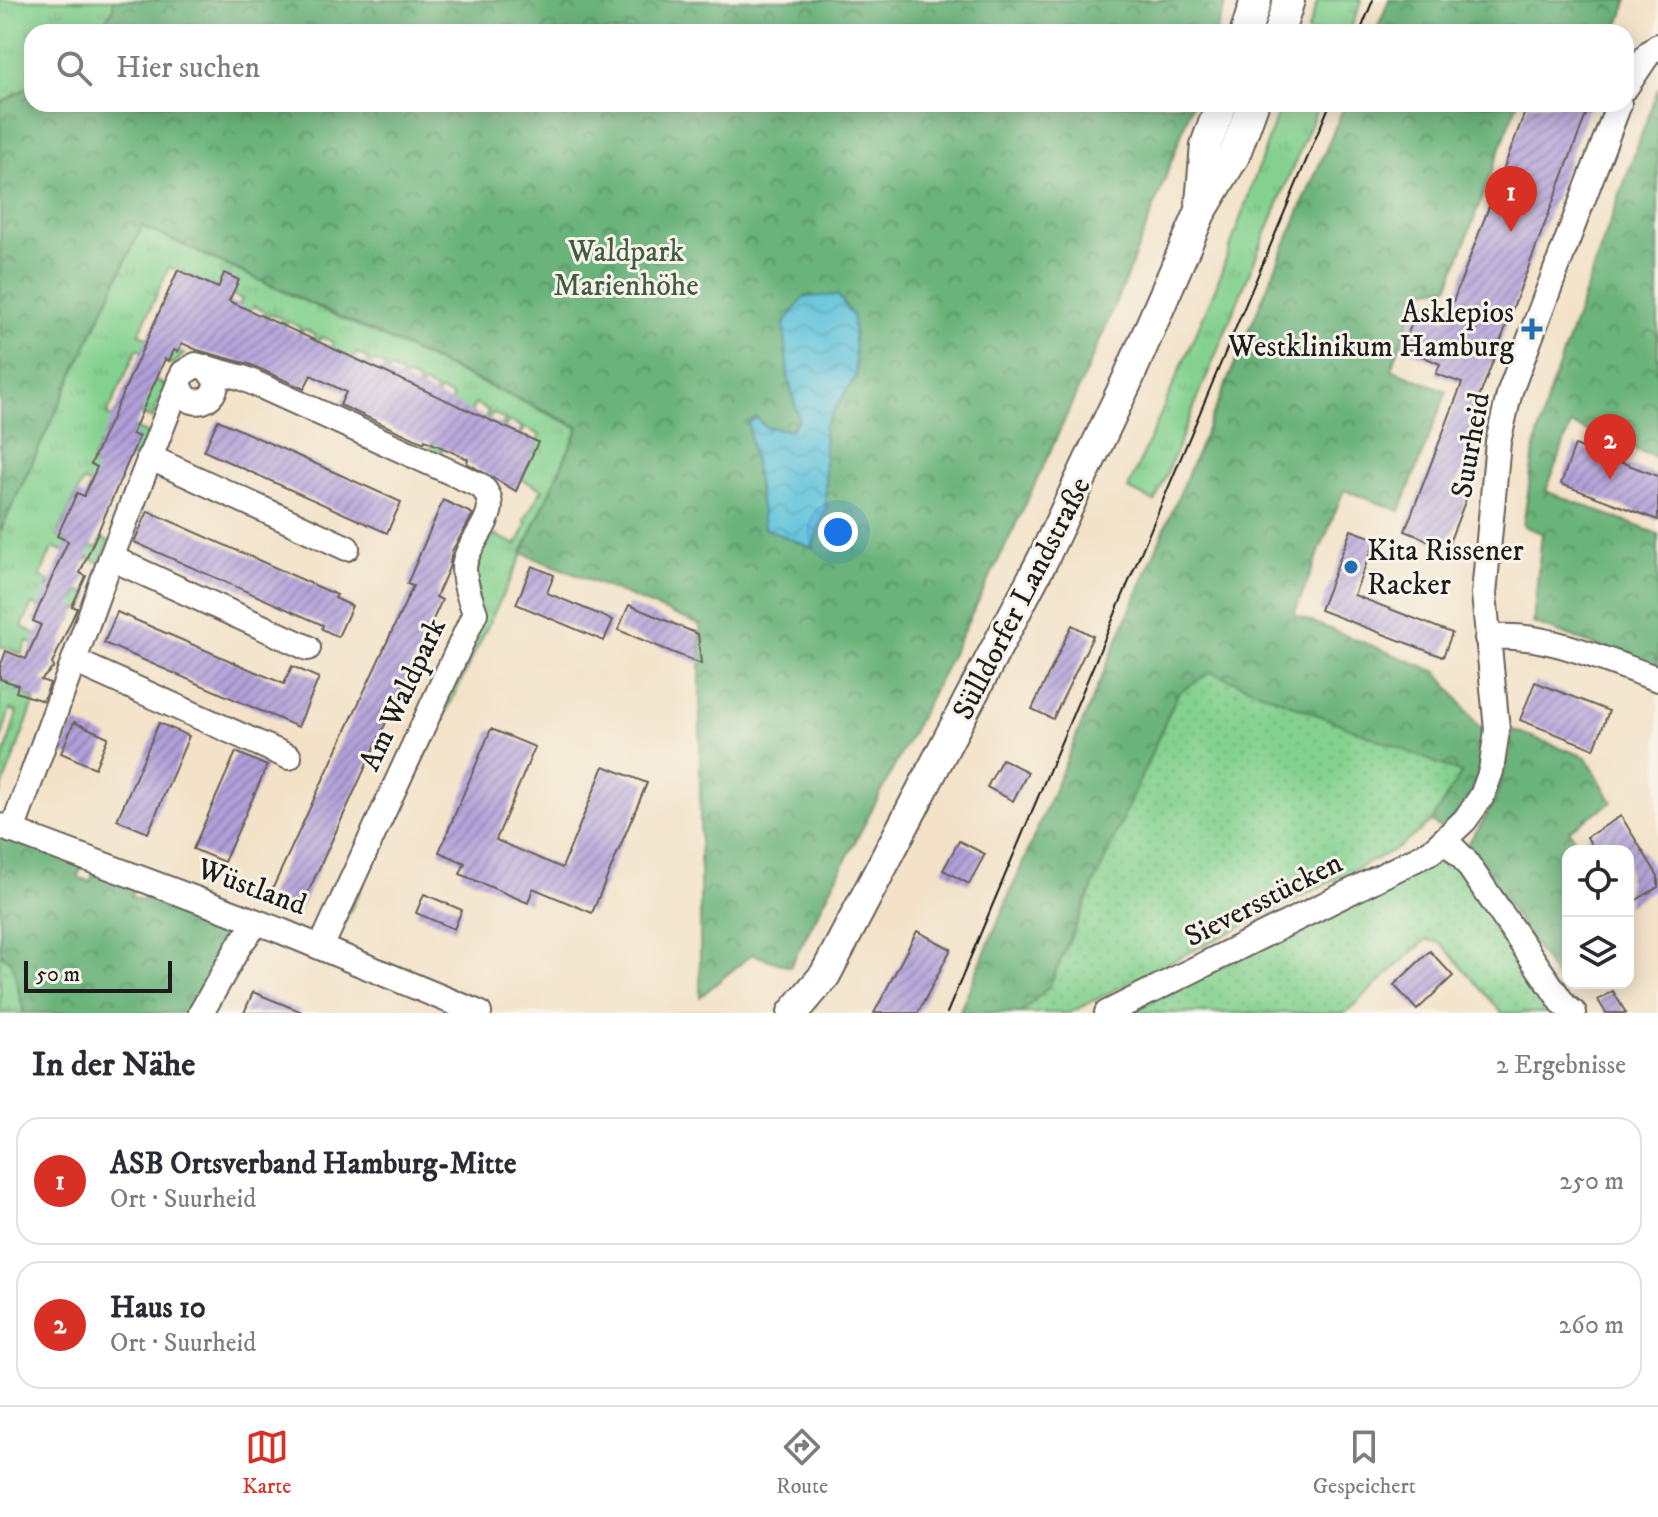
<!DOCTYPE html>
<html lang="de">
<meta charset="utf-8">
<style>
body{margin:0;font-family:"IM FELL DW Pica",serif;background:#f7f7f7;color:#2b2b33}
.controls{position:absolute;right:24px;bottom:24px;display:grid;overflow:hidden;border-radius:16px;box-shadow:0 4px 20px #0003}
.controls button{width:72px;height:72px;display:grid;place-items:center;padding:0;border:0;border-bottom:2px solid #e1e1e2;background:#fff;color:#2b2b33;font:40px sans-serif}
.scale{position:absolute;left:24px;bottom:20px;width:148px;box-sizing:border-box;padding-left:8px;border:4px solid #1c1c1c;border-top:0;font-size:22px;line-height:28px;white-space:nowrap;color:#1c1c1c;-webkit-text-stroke:6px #f7f3e8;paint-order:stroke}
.you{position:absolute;left:838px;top:532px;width:28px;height:28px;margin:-20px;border:6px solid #fff;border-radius:50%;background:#1a73e8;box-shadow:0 0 0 12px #1a73e833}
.badge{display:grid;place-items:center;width:52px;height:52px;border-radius:50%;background:#d93025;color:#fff;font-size:26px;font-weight:700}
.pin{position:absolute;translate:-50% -66px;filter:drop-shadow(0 2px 4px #0008)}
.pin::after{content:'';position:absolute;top:42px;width:28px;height:24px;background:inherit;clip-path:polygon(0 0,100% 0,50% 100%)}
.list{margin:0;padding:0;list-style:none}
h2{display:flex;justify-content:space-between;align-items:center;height:104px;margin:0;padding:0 32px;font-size:34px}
h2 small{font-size:26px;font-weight:400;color:#7c7c81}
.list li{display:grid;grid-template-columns:52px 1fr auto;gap:24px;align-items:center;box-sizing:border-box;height:128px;margin:0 16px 16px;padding:0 16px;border:2px solid #e1e1e2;border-radius:24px}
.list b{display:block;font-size:30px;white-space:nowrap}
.list p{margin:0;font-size:26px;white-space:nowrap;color:#7c7c81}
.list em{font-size:26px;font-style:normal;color:#7c7c81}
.icon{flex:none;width:44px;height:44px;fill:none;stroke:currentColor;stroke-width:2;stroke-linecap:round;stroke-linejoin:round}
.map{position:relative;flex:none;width:1658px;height:1013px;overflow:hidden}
.search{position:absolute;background:#fff;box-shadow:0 4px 20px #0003;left:24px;right:24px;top:24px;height:88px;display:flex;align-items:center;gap:20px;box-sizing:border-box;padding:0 28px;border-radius:24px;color:#7c7c81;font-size:30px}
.sheet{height:392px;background:#fff}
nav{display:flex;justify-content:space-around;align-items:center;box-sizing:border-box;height:112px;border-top:2px solid #e1e1e2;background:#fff;font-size:22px;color:#7c7c81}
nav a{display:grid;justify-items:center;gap:4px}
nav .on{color:#d93025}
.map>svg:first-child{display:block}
.grass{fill:url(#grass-tufts);stroke:#507656;stroke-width:2}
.forest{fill:url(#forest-crowns);stroke:#44684b;stroke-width:2;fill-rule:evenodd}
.park{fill:url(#park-dots);stroke:#507656;stroke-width:2}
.water{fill:url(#water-waves);stroke:#3c707b;stroke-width:2}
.building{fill:url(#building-hatch)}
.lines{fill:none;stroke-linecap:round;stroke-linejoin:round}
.minor-casing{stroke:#676158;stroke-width:28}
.major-casing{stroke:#676158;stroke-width:34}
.minor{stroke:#fff;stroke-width:24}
.major{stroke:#fff;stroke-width:30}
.tram{stroke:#1c1c1c;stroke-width:2}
.poi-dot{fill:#1f6fb2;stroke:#f7f3e8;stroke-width:3}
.labels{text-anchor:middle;stroke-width:6;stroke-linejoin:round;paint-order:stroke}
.park-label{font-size:30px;fill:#405b44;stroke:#f7f3e8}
.poi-label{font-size:30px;fill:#1c1c1c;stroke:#f7f3e8;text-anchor:end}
.street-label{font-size:30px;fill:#1c1c1c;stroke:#f7f3e8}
</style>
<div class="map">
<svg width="1658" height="1013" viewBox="0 0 1658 1013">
<defs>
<pattern id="grass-tufts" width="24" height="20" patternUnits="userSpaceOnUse" patternTransform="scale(2)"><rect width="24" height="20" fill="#84d18f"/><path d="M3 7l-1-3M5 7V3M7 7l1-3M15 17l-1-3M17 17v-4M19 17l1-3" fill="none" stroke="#71b37b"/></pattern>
<pattern id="forest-crowns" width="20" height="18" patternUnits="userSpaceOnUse" patternTransform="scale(2)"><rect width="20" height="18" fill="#6bb37a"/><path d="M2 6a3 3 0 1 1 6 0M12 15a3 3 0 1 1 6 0" fill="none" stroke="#579163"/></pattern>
<pattern id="park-dots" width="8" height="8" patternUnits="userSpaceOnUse" patternTransform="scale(2)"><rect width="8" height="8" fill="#84d18f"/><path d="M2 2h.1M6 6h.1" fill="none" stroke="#71b37b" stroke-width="1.8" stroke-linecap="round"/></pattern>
<pattern id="water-waves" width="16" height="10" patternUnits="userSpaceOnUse" patternTransform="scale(2)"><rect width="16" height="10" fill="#5dc3da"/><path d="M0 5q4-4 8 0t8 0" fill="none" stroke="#50a7ba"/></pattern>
<pattern id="building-hatch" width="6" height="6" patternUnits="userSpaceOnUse" patternTransform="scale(2)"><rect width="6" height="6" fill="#b19fd9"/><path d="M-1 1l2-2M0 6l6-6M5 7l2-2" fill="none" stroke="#8f81af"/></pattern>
</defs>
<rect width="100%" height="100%" fill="#f7f3e8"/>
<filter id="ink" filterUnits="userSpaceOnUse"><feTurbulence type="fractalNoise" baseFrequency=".0125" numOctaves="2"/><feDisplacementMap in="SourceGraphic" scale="16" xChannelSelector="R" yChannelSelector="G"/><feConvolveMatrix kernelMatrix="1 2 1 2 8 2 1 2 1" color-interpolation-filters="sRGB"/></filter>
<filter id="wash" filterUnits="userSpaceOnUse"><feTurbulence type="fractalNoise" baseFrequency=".006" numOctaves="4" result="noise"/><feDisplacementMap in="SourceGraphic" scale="32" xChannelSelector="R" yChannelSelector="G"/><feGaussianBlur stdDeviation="1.8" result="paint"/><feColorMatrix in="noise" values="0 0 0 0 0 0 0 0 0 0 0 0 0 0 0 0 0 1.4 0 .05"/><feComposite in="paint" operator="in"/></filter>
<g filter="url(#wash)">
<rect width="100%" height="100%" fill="#f3e2c8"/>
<g class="grass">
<path d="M 0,0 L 113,0 L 113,9 L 97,32 L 32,32 L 32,85 L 0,103 Z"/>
<path d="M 1318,0 L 1362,0 L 1349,32 L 1307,32 Z"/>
<path d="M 1281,104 L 1319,104 L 1155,502 L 1128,489 L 1216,287 Z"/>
<path d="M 142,226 L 579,428 L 525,549 L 338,936 L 478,591 C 476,571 474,547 495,535 L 517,545 L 527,523 L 524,521 L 525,519 L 542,489 L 521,479 L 540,435 L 525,428 L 521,435 L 519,434 L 522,427 L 508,421 L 505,428 L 502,426 L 505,419 L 492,413 L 488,420 L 485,419 L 488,410 L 475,404 L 471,412 L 449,433 L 438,459 L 428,452 L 453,397 L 440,391 L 437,397 L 434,396 L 436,390 L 423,384 L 420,389 L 417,388 L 419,382 L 406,376 L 404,382 L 400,380 L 402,374 L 390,369 L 387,374 L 383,372 L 386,366 L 373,361 L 370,366 L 366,365 L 369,359 L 356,353 L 353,359 L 331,348 L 333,342 L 321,337 L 318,342 L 314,341 L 316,335 L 304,329 L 299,334 L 300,327 L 287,321 L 284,327 L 281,325 L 283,319 L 270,314 L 267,319 L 264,318 L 266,312 L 254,306 L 224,340 L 242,299 L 169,267 L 139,334 L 184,354 L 173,365 L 137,349 L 107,415 L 148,434 L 138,460 L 100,444 L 91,464 L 101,469 L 93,486 L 83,481 L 57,536 L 89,551 L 91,546 L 97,548 L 102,538 L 109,541 L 100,563 L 88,557 L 86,561 L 53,547 L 40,576 L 49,581 L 47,588 L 75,600 L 80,591 L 89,594 L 83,611 L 77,608 L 71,621 L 32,604 L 22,627 L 60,645 L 44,648 L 27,641 L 22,654 L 0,646 L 0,532 Z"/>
<path d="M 153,379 L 165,385 L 153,419 L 138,413 Z"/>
<path d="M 13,676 L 31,690 L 28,697 L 35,700 L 0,794 L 0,772 L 17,712 L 10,709 L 0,743 L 0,679 L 11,683 Z"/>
<path d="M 0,953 L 12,962 L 24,1013 L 0,1013 Z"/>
</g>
<g class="forest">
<path d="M 113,0 L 1227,0 L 1216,32 L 97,32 L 113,9 Z"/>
<path d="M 1389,0 L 1628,0 L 1616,32 L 1572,32 L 1548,23 L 1544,32 L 1376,32 Z"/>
<path d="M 32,85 L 32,104 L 1192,104 C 1088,405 936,686 790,967 L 752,954 L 700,997 L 700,625 L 522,553 L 579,427 L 142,226 L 0,532 L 0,103 ZM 856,376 L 824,427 L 826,509 L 756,418 L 764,427 L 790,430 L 799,420 L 788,377 Z"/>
<path d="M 1658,88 L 1658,458 L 1571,425 L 1546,491 L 1658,534 L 1658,668 L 1533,623 L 1542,533 L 1523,526 L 1534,452 L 1548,396 Z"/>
<path d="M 1345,104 L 1517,104 L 1449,286 L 1422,290 L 1391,369 L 1447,391 L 1400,511 L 1344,490 L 1294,615 L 1438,672 L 1487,738 L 1479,782 L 1444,830 L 1431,822 L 1461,773 L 1178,693 L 1049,987 L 1021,1013 L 959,1013 Z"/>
<path d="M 1513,730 L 1586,757 L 1612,802 L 1569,830 L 1582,851 L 1568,851 L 1568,979 L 1560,984 L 1467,844 C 1495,810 1506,773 1513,730 Z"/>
<path d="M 0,835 L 82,865 L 78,877 L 90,882 L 95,869 L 135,884 L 131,896 L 142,901 L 148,889 L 186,903 L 182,915 L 194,920 L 199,907 L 244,924 L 192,1013 L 24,1013 L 12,962 L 0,953 Z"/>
</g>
<g class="park">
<path d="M 1211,672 L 1461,773 L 1431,822 L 1398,848 L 1069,1013 L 1021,1013 L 1049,987 L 1178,693 Z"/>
<path d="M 1434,861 L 1456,865 L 1558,1013 L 1502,1013 L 1441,943 L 1426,940 L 1345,1013 L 1128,1013 Z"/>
</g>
<path class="water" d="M 838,295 L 853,317 L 856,376 L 824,427 L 826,509 L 812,548 L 764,528 L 748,424 L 756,417 L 765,427 L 790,430 L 799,420 L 788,377 L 784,324 L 804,297 Z"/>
<g id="blocks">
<g class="building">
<path d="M 1528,104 L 1590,104 L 1476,406 L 1486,410 L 1455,489 L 1468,494 L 1447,548 L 1405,531 L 1462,383 L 1436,374 L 1440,364 L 1402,347 L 1418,309 L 1446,320 Z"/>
<path d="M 178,270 L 218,288 L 224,273 L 239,280 L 229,301 L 538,442 L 516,491 L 467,463 L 468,459 L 425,440 L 424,443 L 340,405 L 346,392 L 311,375 L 304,389 L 249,364 L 197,350 L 182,343 L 178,352 L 174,350 L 169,361 L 165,359 L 132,434 L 139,437 L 80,573 L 86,576 L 72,606 L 77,608 L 52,664 L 54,667 L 41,680 L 50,683 L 43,701 L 16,692 L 18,685 L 0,679 L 0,667 L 6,651 L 26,659 L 41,625 L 33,621 L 68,541 L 57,536 L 77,493 L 84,496 L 97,467 L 91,464 Z"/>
<path d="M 218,420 L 401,502 L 387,533 L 204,451 Z"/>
<path d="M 1575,445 L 1658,476 L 1658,520 L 1561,484 Z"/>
<path d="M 443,500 L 473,514 L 452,551 L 449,568 L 436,597 L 442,600 L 300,910 L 269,896 L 413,586 L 407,584 Z"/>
<path d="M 148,511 L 337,595 L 335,598 L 352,606 L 338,637 L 322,629 L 323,625 L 134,542 Z"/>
<path d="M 1351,530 L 1376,539 L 1354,595 L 1452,633 L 1443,657 L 1320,610 Z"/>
<path d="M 532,566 L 554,575 L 547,593 L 613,620 L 604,641 L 516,604 Z"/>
<path d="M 629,605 L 698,634 L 701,664 L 618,630 Z"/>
<path d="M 117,612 L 284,684 L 292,666 L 319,678 L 298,727 L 104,643 Z"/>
<path d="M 1072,625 L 1093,636 L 1053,719 L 1032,709 Z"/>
<path d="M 1535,682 L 1609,711 L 1594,749 L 1520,720 Z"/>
<path d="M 74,722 L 108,737 L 95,768 L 61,753 Z"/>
<path d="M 159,723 L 189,736 L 148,833 L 117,820 Z"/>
<path d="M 491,729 L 535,747 L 496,840 L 562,868 L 604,766 L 647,783 L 592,913 L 533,888 L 528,903 L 460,874 L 465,863 L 439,852 Z"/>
<path d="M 236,752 L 267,766 L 224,862 L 193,849 Z"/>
<path d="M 1002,759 L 1028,772 L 1013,801 L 987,787 Z"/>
<path d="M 1621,816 L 1658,876 L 1658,887 L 1628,905 L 1628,851 L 1595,851 L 1587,837 Z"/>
<path d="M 959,841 L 985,854 L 969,884 L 943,870 Z"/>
<path d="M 424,894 L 462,910 L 454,929 L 416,913 Z"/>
<path d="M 917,931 L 951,949 L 918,1013 L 874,1013 Z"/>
<path d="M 1430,951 L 1453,976 L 1417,1010 L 1394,985 Z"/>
<path d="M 1613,991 L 1626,1013 L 1606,1013 L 1598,1000 Z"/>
<path d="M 253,992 L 302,1012 L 302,1013 L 244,1013 Z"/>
</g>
</g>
</g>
<g filter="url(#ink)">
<use href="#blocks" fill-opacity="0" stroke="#676158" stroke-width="2"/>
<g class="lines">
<g class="minor-casing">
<g id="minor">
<path d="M 1626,87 L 1649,53 L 1658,46"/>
<path d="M 180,379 L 180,387 L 186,398 C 202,407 214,398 217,382 L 207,368"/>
<path d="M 149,457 L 347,548"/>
<path d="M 111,558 L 308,648"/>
<path d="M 1487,638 C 1543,630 1605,661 1658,679"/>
<path d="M 74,661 L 289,757"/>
<path d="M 0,826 L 281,931 L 479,1013"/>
<path d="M 12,831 L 111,558 L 183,373 L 196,365 L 243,378 L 481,486 C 508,513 465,540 464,568 C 464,583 470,599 475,613 L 321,947"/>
<path d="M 1445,840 L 1464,859 L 1564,1005 L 1574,1013"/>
<path d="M 201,1013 L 240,944 L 257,923"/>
<path d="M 1107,1013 L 1432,851 L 1465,820 L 1482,796 L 1491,771 L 1497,730 L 1484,594 L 1498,442 L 1510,391 L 1619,104"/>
</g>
</g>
<g class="major-casing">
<g id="major">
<path d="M 1246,32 L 1256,0"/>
<path d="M 1279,32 L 1289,0"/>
<path d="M 1201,203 L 1206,145 L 1221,104"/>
<path d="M 793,1013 L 825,975 L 1043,559 L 1127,381 L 1200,213 L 1234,156 L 1253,104"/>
</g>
</g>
<use href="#minor" class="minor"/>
<use href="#major" class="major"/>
<g class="tram">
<path d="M 1360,32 L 1373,0"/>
<path d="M 947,1013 L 1330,104"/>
</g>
</g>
</g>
<g class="poi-dot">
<path d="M1528 317h8v8h8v8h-8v8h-8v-8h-8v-8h8z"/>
<circle cx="1351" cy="567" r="8"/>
</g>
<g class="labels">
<g class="park-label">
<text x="626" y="261">Waldpark<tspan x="626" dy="34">Marienhöhe</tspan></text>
</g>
<g class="poi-label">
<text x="1514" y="322">Asklepios<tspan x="1514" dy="34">Westklinikum Hamburg</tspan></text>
<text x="1367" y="560" text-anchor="start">Kita Rissener<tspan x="1367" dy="34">Racker</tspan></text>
</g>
<g class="street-label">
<text transform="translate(1470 445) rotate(-80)" y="10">Suurheid</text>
<text transform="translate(1021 598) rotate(-63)" y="10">Sülldorfer Landstraße</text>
<text transform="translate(402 694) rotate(-65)" y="10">Am Waldpark</text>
<text transform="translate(252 886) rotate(20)" y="10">Wüstland</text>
<text transform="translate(1263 899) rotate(-27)" y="10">Sieversstücken</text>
</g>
</g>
</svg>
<div class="controls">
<button><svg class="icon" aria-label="locate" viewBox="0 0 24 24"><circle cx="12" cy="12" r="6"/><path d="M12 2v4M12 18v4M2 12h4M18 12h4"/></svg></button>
<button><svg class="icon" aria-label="layers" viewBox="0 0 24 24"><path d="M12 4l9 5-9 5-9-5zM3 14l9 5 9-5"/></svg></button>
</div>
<div class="scale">50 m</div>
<div class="you"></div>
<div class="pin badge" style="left:1511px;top:232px">1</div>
<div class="pin badge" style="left:1610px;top:480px">2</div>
<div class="search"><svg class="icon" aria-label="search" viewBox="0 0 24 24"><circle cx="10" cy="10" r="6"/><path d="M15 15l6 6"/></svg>Hier suchen</div>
</div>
<section class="sheet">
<h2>In der Nähe<small>2 Ergebnisse</small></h2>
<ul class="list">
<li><span class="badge">1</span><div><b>ASB Ortsverband Hamburg-Mitte</b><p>Ort · Suurheid</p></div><em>250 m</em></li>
<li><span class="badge">2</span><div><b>Haus 10</b><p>Ort · Suurheid</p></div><em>260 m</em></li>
</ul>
</section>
<nav>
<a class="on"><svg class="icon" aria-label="map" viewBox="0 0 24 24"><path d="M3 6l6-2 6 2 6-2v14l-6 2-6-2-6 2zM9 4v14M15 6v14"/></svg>Karte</a>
<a><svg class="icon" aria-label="directions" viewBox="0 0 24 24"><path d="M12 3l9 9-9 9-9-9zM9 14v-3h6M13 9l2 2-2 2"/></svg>Route</a>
<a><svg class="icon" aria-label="saved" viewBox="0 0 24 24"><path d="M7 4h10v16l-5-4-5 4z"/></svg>Gespeichert</a>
</nav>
